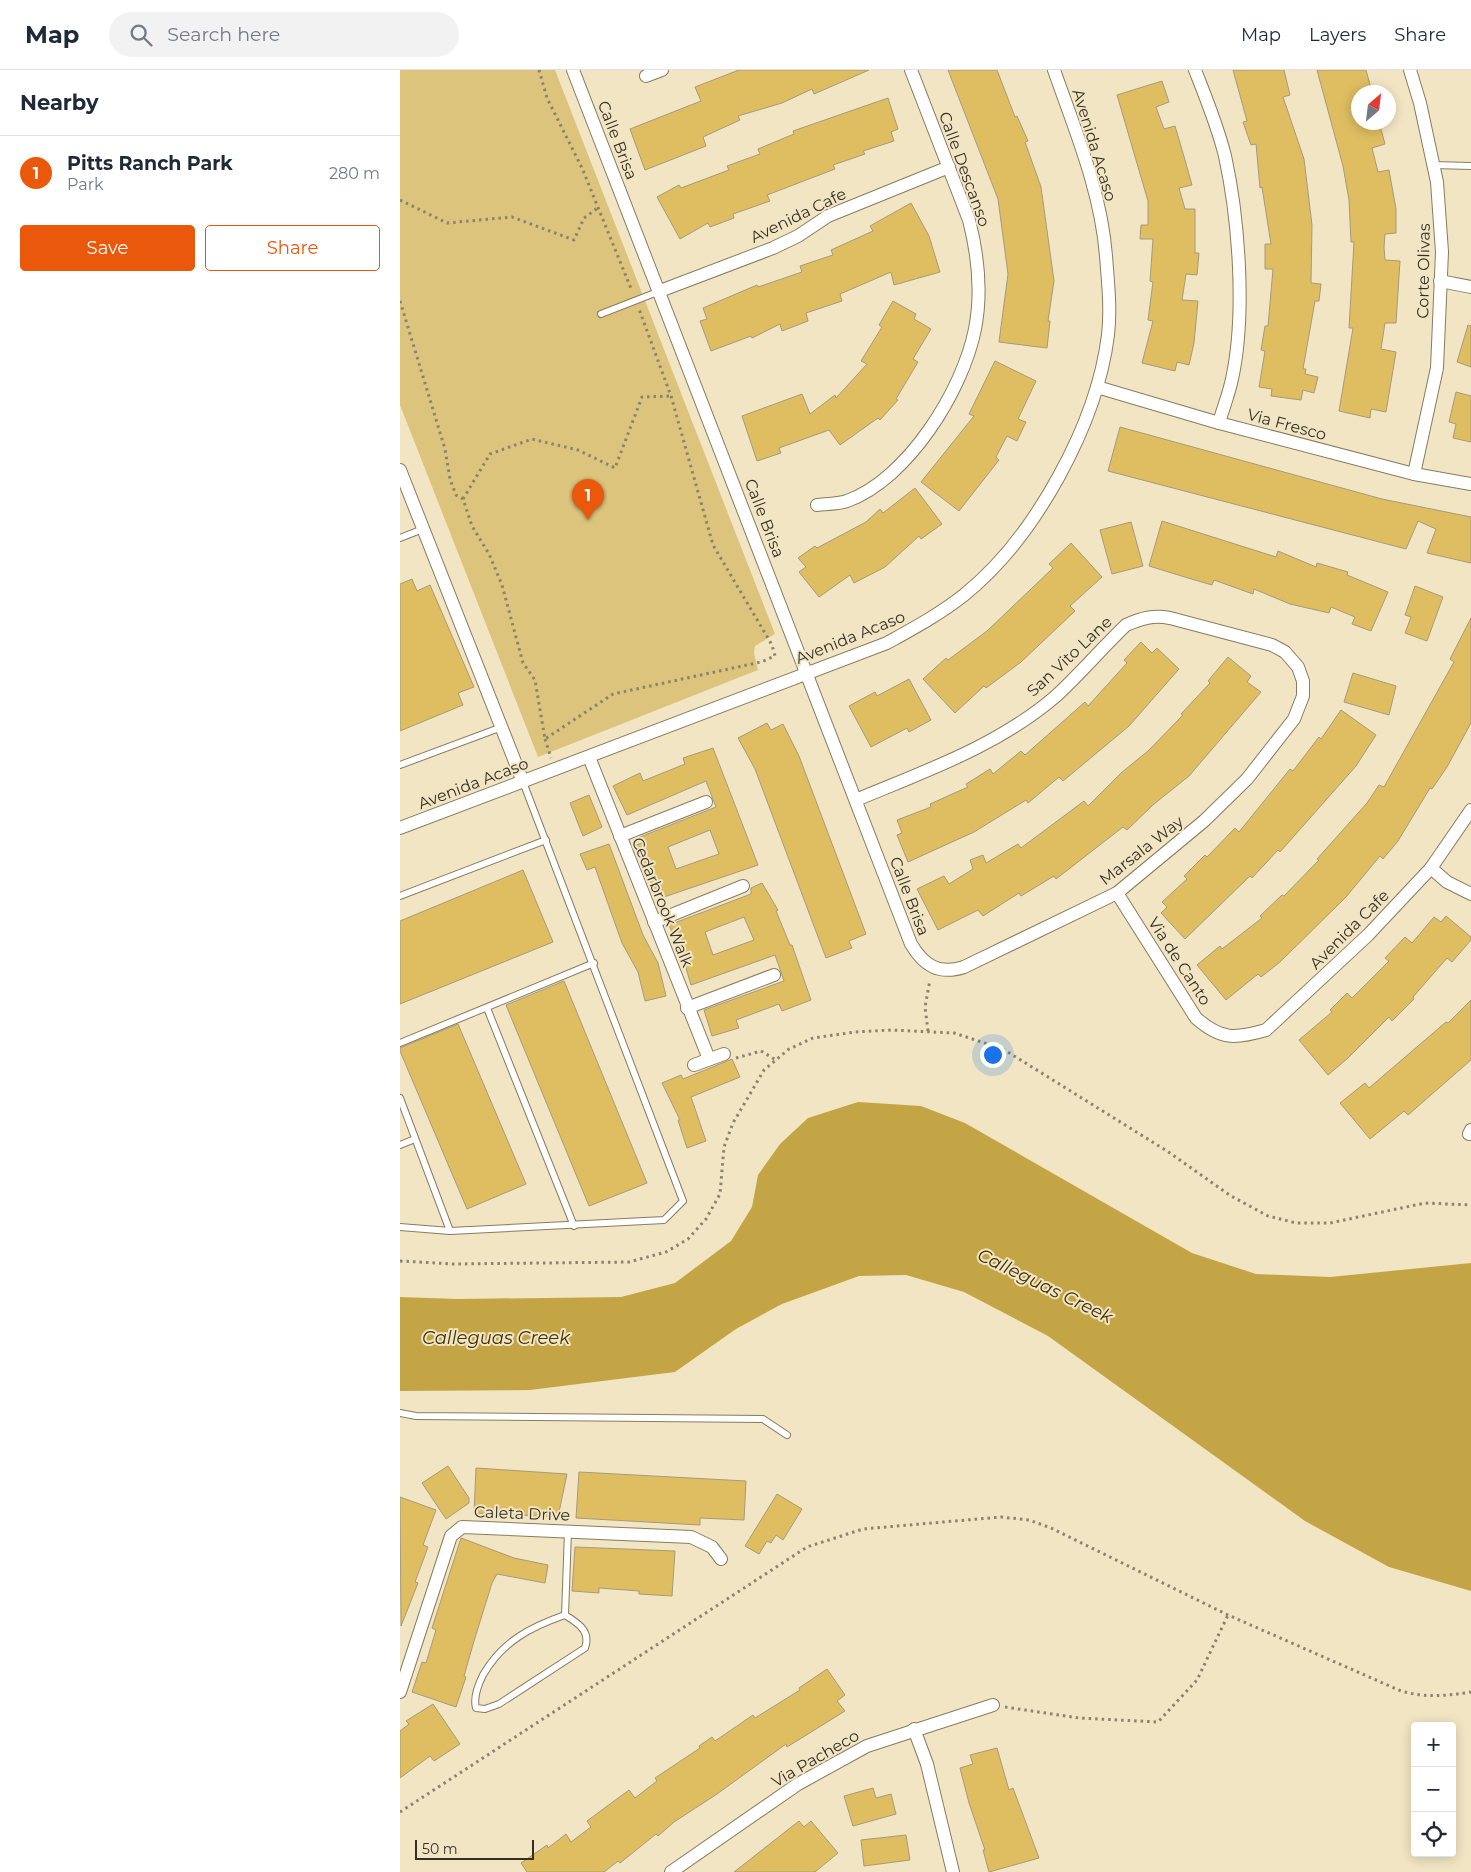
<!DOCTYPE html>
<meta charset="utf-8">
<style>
body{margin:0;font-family:Montserrat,sans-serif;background:#f2f2f3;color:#1f2937}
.controls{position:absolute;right:15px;bottom:15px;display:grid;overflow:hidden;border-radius:5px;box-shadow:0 2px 12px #0003}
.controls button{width:45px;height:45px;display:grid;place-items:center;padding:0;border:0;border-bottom:1px solid #e0e1e3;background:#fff;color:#1f2937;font:25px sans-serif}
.compass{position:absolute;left:951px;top:15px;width:45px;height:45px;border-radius:50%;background:#fff;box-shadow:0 2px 12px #0003;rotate:28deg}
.scale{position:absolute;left:15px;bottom:12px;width:119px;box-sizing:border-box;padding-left:5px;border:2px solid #343023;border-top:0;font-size:14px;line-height:18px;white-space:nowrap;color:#343023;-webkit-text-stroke:4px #f2e5c4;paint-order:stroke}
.you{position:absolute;left:592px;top:984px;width:18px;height:18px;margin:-12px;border:4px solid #fff;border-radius:50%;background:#1a73e8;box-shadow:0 0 0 8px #1a73e833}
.badge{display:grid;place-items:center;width:32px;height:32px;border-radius:50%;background:#ea580c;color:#fff;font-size:16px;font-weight:700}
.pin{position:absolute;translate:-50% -41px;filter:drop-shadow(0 1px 2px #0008)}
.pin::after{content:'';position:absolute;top:26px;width:18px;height:15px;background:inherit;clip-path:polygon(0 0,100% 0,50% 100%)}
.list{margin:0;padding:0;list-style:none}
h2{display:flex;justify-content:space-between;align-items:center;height:65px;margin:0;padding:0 20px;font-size:21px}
h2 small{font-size:16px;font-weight:400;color:#747a83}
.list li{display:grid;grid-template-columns:32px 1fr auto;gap:15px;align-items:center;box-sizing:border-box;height:75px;padding:0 20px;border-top:1px solid #e0e1e3}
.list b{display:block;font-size:19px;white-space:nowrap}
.list p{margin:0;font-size:16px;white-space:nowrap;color:#747a83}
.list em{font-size:16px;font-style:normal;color:#747a83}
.actions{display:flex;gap:10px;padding:15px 20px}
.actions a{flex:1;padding:11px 0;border:1px solid #ea580c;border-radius:5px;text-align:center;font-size:18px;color:#ea580c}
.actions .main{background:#ea580c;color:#fff}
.icon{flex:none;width:28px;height:28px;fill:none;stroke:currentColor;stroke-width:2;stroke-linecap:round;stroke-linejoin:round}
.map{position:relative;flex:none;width:1071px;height:1802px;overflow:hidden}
header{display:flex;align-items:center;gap:30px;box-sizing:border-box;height:70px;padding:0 25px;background:#fff;border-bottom:1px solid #e0e1e3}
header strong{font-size:24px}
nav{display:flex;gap:28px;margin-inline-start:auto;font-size:18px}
.search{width:350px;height:45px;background:#f2f2f3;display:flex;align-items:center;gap:12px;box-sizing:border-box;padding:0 18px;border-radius:28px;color:#747a83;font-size:19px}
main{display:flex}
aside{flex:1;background:#fff}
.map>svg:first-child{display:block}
.green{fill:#ddc47c}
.water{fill:#c4a546}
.building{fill:#dfbe61;stroke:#a69a7a;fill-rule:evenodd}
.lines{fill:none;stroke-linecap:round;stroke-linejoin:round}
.lane-casing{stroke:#887c5e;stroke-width:8}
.street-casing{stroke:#887c5e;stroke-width:14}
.path{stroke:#8b836d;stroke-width:3;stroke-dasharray:2.5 4;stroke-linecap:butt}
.lane{stroke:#fff;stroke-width:6}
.street{stroke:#fff;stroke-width:12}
.labels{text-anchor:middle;stroke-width:4;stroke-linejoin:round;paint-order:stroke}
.street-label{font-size:16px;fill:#343023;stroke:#f2e5c4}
.water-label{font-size:18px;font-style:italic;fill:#3e3107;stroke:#f2e5c4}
</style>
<header>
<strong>Map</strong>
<div class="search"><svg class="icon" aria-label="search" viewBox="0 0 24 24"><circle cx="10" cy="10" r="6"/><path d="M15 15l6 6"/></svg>Search here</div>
<nav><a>Map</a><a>Layers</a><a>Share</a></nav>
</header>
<main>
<aside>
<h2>Nearby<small></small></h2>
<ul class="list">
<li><span class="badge">1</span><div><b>Pitts Ranch Park</b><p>Park</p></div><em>280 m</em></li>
</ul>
<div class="actions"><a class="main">Save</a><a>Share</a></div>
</aside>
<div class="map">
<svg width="1071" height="1802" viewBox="0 0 1071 1802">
<rect width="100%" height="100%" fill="#f2e5c4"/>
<path class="green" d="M 0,0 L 155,0 L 375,564 L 355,576 L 354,583 L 358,600 L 138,687 L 0,335 Z"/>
<path class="water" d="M 458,1032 L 521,1036 L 565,1053 L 792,1183 L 856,1204 L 930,1207 L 1071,1193 L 1071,1521 L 989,1497 L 905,1451 L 648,1266 L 564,1222 L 506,1205 L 459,1206 L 382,1234 L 336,1259 L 275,1302 L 130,1320 L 0,1321 L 0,1227 L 58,1229 L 221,1227 L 275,1213 L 331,1171 L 352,1137 L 358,1105 L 380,1074 L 408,1048 Z"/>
<g class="building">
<path d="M 339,0 L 469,0 L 414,24 L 412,19 L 382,33 L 338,46 L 340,50 L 303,67 L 306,76 L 245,100 L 230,59 L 301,31 L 295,17 Z"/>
<path d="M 548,0 L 597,0 L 615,47 L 617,46 L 628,71 L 625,72 L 641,117 L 654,211 L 648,251 L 650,251 L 647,278 L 599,272 L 608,204 L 598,129 Z"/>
<path d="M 833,0 L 884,0 L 890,25 L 883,27 L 904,89 L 912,155 L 911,213 L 921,214 L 919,231 L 915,231 L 903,299 L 906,299 L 905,304 L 918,307 L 914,323 L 903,320 L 901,330 L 871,326 L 872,319 L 859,317 L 865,281 L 861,280 L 865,256 L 868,256 L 873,199 L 865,199 L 865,174 L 871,174 L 862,117 L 860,118 L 856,74 L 851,75 L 843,52 L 847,51 Z"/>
<path d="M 917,0 L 966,0 L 972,22 L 958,22 L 958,52 L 979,52 L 985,74 L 972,78 L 978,102 L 989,100 L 996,139 L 996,163 L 985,164 L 984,177 L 985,190 L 1000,191 L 996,253 L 985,253 L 981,279 L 996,282 L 986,342 L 971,339 L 970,348 L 939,341 L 953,258 L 949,258 L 954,172 L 951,172 L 949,130 L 943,96 Z"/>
<path d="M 762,11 L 769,32 L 756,37 L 764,59 L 775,56 L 785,90 L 792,115 L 779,118 L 785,139 L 795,139 L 795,183 L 799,183 L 797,205 L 786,204 L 782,230 L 798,231 L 794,273 L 789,295 L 777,292 L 775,301 L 742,293 L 753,251 L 748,250 L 753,212 L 750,211 L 753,169 L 740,169 L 741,155 L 748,155 L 748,131 L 717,25 Z"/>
<path d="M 488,28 L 498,59 L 491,62 L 494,71 L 463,81 L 465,84 L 433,95 L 435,99 L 367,125 L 370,131 L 333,144 L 334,148 L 310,157 L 308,153 L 280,169 L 257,127 L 279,115 L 281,118 L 329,100 L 327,96 L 360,84 L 358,79 L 394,64 L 393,61 Z"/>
<path d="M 511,133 L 529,166 L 540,202 L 494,215 L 491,202 L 440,224 L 442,231 L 406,243 L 408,251 L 382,261 L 380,254 L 352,268 L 351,266 L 311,281 L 300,251 L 307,249 L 303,238 L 357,215 L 358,217 L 402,202 L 400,196 L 433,185 L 431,180 L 473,161 L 470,156 Z"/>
<path d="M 493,231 L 516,244 L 514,249 L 531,259 L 513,289 L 518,292 L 496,329 L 498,330 L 480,350 L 478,348 L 440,375 L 429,360 L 379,378 L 381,383 L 357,391 L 342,346 L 402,324 L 410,344 L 435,325 L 436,328 L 467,294 L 461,291 L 482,257 L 479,255 Z"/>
<path d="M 1068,255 L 1071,256 L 1071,297 L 1057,292 Z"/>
<path d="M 595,291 L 636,311 L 618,349 L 626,352 L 617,371 L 607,366 L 596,387 L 599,390 L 559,441 L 521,412 L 574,346 L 569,344 Z"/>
<path d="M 1056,322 L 1071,326 L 1071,372 L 1053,368 L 1056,354 L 1049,352 Z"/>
<path d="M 720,357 L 982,429 L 1071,447 L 1071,493 L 1027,483 L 1036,459 L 1018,451 L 1006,479 L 708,401 Z"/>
<path d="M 515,418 L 542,454 L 521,469 L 519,466 L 485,497 L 454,513 L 450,505 L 419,527 L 399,502 L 406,497 L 398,488 L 415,476 L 417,478 L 466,452 L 480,439 L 483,443 Z"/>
<path d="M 762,451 L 876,487 L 878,481 L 916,497 L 917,493 L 948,502 L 947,505 L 988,522 L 971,561 L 952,554 L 955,547 L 931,537 L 929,543 L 890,534 L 854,519 L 853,524 L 814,510 L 812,515 L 788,508 L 749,496 Z"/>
<path d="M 731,452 L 743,496 L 712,504 L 700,460 Z"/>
<path d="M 671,473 L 702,507 L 670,536 L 675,541 L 621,592 L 586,618 L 584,616 L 555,643 L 523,609 L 546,588 L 548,590 L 587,561 L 653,498 L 649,494 Z"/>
<path d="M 12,509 L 17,521 L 30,515 L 74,617 L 58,623 L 63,635 L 0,661 L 0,514 Z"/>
<path d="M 1015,516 L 1043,527 L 1027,571 L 1005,563 L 1011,547 L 1005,545 Z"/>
<path d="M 1071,548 L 1071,653 L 1047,697 L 1032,719 L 1030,718 L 998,771 L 983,789 L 980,786 L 946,827 L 880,892 L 861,907 L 858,904 L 826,930 L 797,895 L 820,876 L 822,879 L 862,848 L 860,846 L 882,825 L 884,826 L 919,790 L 917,789 L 967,733 L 979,715 L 984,717 L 1054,592 L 1050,589 Z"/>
<path d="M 741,572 L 752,583 L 757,578 L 779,599 L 729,656 L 663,711 L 659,707 L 628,733 L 626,730 L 574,762 L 508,792 L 497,765 L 502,763 L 497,750 L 531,737 L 530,734 L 568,717 L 566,714 L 590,699 L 593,704 L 621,681 L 625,685 L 685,632 L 688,636 L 727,593 L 724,590 Z"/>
<path d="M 828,587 L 851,606 L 847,612 L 861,622 L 789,706 L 754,734 L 727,760 L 723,757 L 656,809 L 654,806 L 621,826 L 619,823 L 583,846 L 578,840 L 538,860 L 517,819 L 544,806 L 549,814 L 573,799 L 570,790 L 583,785 L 586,793 L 618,774 L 621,778 L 684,731 L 688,736 L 721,703 L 748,681 L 783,645 L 781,644 L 810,613 L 808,611 Z"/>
<path d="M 953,603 L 996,616 L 989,645 L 944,632 Z"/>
<path d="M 509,609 L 531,650 L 509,662 L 507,658 L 471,677 L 449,636 L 475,622 L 477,626 Z"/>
<path d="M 941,640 L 976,665 L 956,696 L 880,782 L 878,780 L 852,808 L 850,806 L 785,869 L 761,843 L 767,837 L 762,832 L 787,809 L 784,806 L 805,785 L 807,787 L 835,758 L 839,762 L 890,699 L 893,701 L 919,667 L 921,669 Z"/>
<path d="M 367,653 L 371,660 L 383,654 L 399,686 L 466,864 L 449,871 L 452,878 L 426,888 L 355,699 L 338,668 Z"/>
<path d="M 313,678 L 358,795 L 264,827 L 262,820 L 255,822 L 236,775 L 242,773 L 240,767 L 316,737 L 306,711 L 227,745 L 213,716 L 240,703 L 243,711 L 285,694 L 283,688 ZM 310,760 L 319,784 L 276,799 L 268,777 Z"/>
<path d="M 189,725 L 202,757 L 183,766 L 170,733 Z"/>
<path d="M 209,774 L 243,865 L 258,893 L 266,926 L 245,931 L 238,902 L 222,873 L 195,797 L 187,800 L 180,784 Z"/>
<path d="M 123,800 L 153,872 L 0,934 L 0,851 Z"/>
<path d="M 362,813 L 378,840 L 376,841 L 390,875 L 392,875 L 411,930 L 382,941 L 379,934 L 336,950 L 339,958 L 312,966 L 304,940 L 384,911 L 381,902 L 375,885 L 291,915 L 283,888 L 269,855 L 351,824 L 351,818 ZM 344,847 L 354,870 L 313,885 L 305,862 Z"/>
<path d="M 1046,846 L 1071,867 L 1071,870 L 1052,892 L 1047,888 L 1013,927 L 1014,929 L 992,951 L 989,947 L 948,988 L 928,1005 L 899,970 L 932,942 L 930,940 L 947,923 L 952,928 L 989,891 L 985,888 L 1005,867 L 1012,873 L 1034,847 L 1041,852 Z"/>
<path d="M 164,911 L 247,1113 L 189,1136 L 106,935 Z"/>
<path d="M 1071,930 L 1071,990 L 1008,1045 L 1004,1041 L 970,1069 L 940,1033 L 965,1013 L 969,1018 L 1046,952 L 1048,953 Z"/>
<path d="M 58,954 L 126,1114 L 67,1139 L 0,981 L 0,978 Z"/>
<path d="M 332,989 L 340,1007 L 291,1027 L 306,1071 L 287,1078 L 278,1050 L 280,1050 L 262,1013 L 281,1005 L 283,1009 Z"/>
<path d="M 48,1396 L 69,1428 L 69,1433 L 46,1449 L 22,1413 Z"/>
<path d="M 76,1398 L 167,1404 L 158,1447 L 74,1443 Z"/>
<path d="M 179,1402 L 346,1411 L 344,1450 L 300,1448 L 300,1455 L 176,1448 Z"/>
<path d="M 377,1424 L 402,1439 L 383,1470 L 376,1465 L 371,1473 L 367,1471 L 359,1484 L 345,1476 Z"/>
<path d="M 0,1427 L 36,1440 L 23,1475 L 28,1477 L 15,1512 L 18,1513 L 1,1556 Z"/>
<path d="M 61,1468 L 114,1488 L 148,1495 L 145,1513 L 97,1504 L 92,1513 L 74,1571 L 64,1606 L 66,1607 L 56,1637 L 12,1622 L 22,1592 L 26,1593 L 36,1560 L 32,1558 Z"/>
<path d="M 175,1477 L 275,1481 L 272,1526 L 239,1524 L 239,1521 L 199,1518 L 199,1523 L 172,1521 Z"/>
<path d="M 427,1599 L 445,1625 L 437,1631 L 445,1641 L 387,1677 L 386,1674 L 317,1724 L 274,1752 L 258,1766 L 256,1764 L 220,1793 L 218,1791 L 204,1802 L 127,1802 L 121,1793 L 147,1775 L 148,1778 L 166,1764 L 171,1772 L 191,1757 L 187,1751 L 229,1720 L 235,1728 L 257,1711 L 255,1708 L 300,1678 L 299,1676 L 312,1667 L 315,1671 L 353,1645 L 355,1648 L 400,1620 L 399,1618 Z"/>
<path d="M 33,1634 L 60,1674 L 34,1691 L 30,1686 L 0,1708 L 0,1661 L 9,1654 L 6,1651 Z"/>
<path d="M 597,1678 L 609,1720 L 613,1718 L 639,1788 L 589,1802 L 583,1780 L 585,1780 L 569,1733 L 560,1698 L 573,1694 L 570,1685 Z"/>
<path d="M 473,1718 L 476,1728 L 491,1724 L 496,1744 L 453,1756 L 444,1726 Z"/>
<path d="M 399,1751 L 404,1757 L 411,1751 L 438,1783 L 415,1802 L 334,1802 Z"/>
<path d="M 506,1765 L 510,1790 L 464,1796 L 461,1770 Z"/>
</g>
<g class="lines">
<g class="lane-casing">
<g id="lane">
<path d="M 1033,95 L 1071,96"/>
<path d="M 201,244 L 260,221"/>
<path d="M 0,468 L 23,459"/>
<path d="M 0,695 L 102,657"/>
<path d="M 0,826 L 146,770"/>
<path d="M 87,938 L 174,1156"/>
<path d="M 0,973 L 194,893"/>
<path d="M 0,1028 L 50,1161 L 264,1150 L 283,1131 L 123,712"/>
<path d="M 0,1075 L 15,1069"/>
<path d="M 0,1157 L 50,1161"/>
<path d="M 0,1343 L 16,1346 L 363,1349 L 387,1365"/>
<path d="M 165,1545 C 178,1553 191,1561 185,1578 L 99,1634 L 85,1639 L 76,1638 C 73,1627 78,1615 83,1605 C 102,1572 130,1557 165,1545 L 168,1461"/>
</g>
</g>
<g class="street-casing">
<g id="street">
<path d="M 173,0 L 511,874 C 524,896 539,905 564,897 L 717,823 L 804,751 L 847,709 L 894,649 L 903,626 L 903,611 L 898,597 L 885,582 L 872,575 L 770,548 C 753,545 742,548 726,555 C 702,578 680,604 656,626 C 598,676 525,701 456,730"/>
<path d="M 795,0 C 806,28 818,57 825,86 C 839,150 846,245 832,309 C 829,324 823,338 819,353"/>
<path d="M 1010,0 L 1020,33 L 1037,112 L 1042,182 L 1037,298 L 1014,404"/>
<path d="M 246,6 L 262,0"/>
<path d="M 1040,211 L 1071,217"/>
<path d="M 260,221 L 373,178 L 398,166 L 428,146 L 549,97"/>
<path d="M 697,317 L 819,353 L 1014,404 L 1071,414"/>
<path d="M 0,400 L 123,712"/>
<path d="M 417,435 C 426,434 438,434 447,431 C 508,409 563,320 575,259 C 582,223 578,185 569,150 L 511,0"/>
<path d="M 189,687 L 309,989"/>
<path d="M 0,758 L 487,573 C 514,558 540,544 564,525 C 635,468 697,354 708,265 C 711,239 708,212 706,186 C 701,121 675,60 654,0"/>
<path d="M 220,766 L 306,732"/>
<path d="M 1031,798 L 1047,812 L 1071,824"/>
<path d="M 717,823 L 796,948 C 821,970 835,969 866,960 L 968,865 L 1031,798 L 1071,740"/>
<path d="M 254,852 L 343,816"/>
<path d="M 287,938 L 374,905"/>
<path d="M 294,995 L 324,984"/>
<path d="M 1069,1064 L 1071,1060"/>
<path d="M 0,1622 L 51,1466 L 62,1457 L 291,1467 L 312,1477 L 321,1489"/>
<path d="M 514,1659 L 527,1694 L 553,1802"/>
<path d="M 271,1802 L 398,1714 L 467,1676 L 593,1635"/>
</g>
</g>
<g class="path">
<path d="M 139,0 L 147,28 L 182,98 L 232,221"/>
<path d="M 0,130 L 47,153 L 112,147 L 174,170 L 184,148 L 199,137"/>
<path d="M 0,231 L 45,379 L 50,409 L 56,425 L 63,429 L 72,456 L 89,484 L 102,515 L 123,593 L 135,610 L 145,669 L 213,624 L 361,592 L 375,586 L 372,575 L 313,475 L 271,326 L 239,239"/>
<path d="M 63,429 L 90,384 L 132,369 L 178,380 L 215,398 L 242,327 L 271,326"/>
<path d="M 145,669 L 151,688"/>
<path d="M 528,961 L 525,937 L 530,910"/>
<path d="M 336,988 L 361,981 L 376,990"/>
<path d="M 0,1191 L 54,1194 L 229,1192 L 266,1182 L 288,1169 L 306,1149 L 320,1124 L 324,1077 L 333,1053 L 364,1000 L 389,979 L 413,968 L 455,962 L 491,960 L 554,963 L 603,979 L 767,1081 L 831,1126 L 868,1146 L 896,1153 L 930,1153 L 1025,1133 L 1071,1135"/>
<path d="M 605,1637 L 679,1648 L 758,1652 L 797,1610 L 828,1545"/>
<path d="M 0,1742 L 407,1477 L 463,1459 L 601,1447 L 629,1450 L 651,1458 L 828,1545 L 1001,1621 C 1026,1628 1046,1626 1071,1622"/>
</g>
<use href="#lane" class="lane"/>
<use href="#street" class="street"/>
</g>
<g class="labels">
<g class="street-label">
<text transform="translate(218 70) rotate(69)" y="6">Calle Brisa</text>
<text transform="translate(695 75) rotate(73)" y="6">Avenida Acaso</text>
<text transform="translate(565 99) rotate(70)" y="6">Calle Descanso</text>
<text transform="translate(398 145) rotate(-26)" y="6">Avenida Cafe</text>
<text transform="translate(1023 201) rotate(-89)" y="6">Corte Olivas</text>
<text transform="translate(887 354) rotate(15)" y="6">Via Fresco</text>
<text transform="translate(365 448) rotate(69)" y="6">Calle Brisa</text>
<text transform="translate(450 567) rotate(-22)" y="6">Avenida Acaso</text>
<text transform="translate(669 586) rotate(-43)" y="6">San Vito Lane</text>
<text transform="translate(73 713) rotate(-21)" y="6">Avenida Acaso</text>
<text transform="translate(741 780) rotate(-38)" y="6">Marsala Way</text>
<text transform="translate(510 826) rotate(69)" y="6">Calle Brisa</text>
<text transform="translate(263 832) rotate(68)" y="6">Cedarbrook Walk</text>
<text transform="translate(949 859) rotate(-45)" y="6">Avenida Cafe</text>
<text transform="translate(780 891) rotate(57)" y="6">Via de Canto</text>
<text transform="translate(122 1443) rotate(2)" y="6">Caleta Drive</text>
<text transform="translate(415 1688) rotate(-30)" y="6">Via Pacheco</text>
</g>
<g class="water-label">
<text transform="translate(645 1216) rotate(26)" y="6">Calleguas Creek</text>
<text x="96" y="1274">Calleguas Creek</text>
</g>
</g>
</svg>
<div class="controls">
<button>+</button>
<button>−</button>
<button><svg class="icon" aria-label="locate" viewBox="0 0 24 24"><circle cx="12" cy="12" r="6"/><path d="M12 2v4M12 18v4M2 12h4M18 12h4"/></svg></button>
</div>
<svg class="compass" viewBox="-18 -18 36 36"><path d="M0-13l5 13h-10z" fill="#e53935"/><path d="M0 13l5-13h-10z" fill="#747a83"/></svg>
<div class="scale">50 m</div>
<div class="you"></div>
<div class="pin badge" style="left:188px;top:450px">1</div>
</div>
</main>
